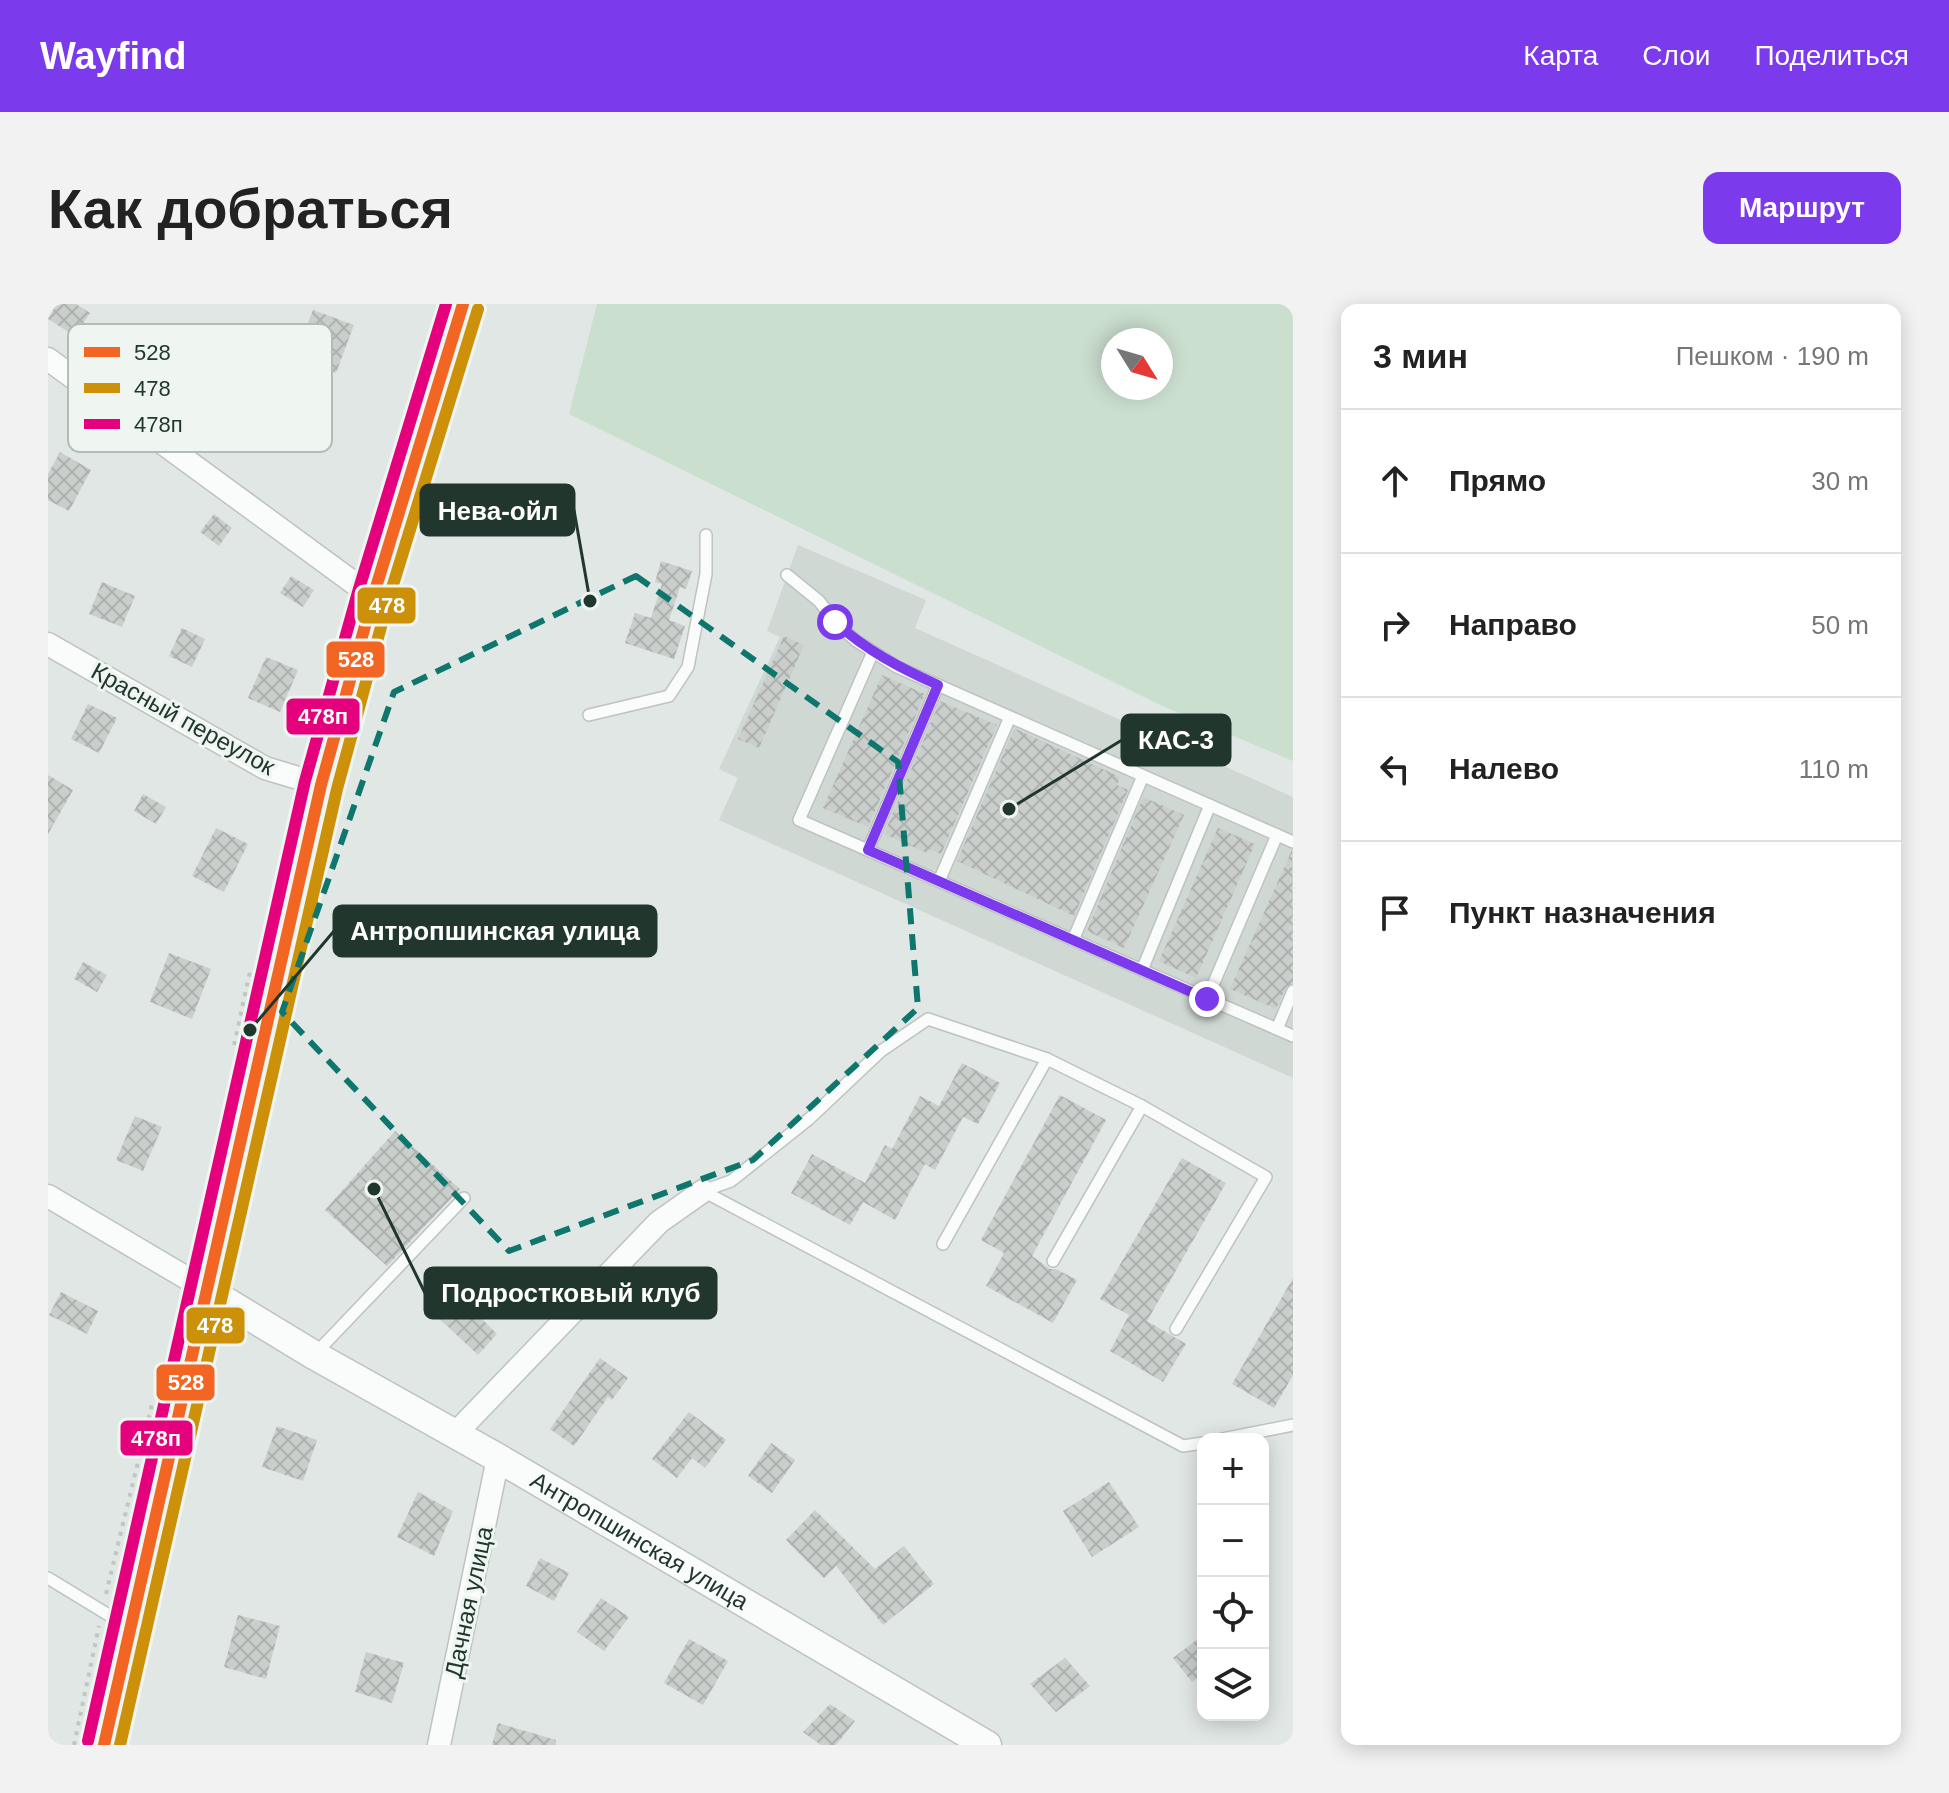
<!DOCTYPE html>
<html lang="ru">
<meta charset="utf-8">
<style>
body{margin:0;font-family:Arial,sans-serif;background:#f2f2f2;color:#222}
.controls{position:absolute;right:24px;bottom:24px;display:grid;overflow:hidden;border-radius:16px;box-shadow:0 4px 20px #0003}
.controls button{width:72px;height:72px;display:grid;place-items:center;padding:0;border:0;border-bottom:2px solid #e0e0e0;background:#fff;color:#222;font:40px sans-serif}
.compass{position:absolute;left:1053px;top:24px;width:72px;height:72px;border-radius:50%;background:#fff;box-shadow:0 4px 20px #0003;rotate:127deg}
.stop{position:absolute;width:24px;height:24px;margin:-18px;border:6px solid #7c3aed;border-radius:50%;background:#fff}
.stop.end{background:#7c3aed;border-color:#fff;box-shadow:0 2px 8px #0008}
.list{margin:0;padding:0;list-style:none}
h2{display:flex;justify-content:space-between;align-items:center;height:104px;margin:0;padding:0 32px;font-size:34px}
h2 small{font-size:26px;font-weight:400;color:#767676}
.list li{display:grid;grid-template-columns:52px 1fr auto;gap:24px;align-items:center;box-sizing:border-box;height:144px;padding:0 32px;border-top:2px solid #e0e0e0}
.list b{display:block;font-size:30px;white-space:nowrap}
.list em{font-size:26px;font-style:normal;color:#767676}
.icon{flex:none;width:44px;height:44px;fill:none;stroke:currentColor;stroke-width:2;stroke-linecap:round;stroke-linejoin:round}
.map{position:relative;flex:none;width:1245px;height:1441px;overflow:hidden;border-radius:16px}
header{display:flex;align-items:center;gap:48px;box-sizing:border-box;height:112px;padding:0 40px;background:#7c3aed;color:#fff}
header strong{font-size:38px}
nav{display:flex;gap:44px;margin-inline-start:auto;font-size:28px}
.intro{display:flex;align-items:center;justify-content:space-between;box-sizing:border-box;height:192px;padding:0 48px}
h1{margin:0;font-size:56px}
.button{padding:20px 36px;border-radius:16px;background:#7c3aed;color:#fff;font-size:28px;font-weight:700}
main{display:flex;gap:48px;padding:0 48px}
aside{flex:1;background:#fff;border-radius:16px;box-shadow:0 4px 20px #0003}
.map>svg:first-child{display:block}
.built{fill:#cfd8d3}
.grass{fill:#cbdfcf;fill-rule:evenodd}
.building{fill:url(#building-cross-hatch)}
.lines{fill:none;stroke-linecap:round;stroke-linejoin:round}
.service-casing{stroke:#bec3c1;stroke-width:14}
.minor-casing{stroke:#bec3c1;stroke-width:25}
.tertiary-casing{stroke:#bec3c1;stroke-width:31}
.path{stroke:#bfc7c3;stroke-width:4;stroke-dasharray:4 6;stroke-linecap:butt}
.service{stroke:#fafbfb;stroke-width:11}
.minor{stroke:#fafbfb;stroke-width:22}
.tertiary{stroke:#fafbfb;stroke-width:28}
.bus-1-casing{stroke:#eff6f1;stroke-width:18}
.bus-2-casing{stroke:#eff6f1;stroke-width:18}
.bus-3-casing{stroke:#eff6f1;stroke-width:18}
.bus-1{stroke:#f26522;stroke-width:12}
.bus-2{stroke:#cc9009;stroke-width:12}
.bus-3{stroke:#e5007d;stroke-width:12}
.route{stroke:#7c3aed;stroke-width:10}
.marked{fill:none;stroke:#0f766e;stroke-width:6;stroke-dasharray:16 10;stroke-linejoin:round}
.labels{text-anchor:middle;stroke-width:6;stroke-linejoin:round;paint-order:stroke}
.street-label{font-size:24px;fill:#21372e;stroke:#eff6f1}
.key{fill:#eff6f1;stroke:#b1bdb6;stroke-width:2}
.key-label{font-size:22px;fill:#21372e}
.leader{fill:none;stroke:#21372e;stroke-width:3}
.callout-dot{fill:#21372e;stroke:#eff6f1;stroke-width:3}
.callout{fill:#21372e;stroke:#21372e;stroke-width:3}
.callout-label{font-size:26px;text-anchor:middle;font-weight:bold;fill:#fff}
.line-badge{stroke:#eff6f1;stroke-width:3}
.badge-label{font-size:22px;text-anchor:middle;font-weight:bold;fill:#fff}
</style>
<header>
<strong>Wayfind</strong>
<nav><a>Карта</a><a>Слои</a><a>Поделиться</a></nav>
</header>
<div class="intro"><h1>Как добраться</h1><a class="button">Маршрут</a></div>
<main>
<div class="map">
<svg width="1245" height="1441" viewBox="0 0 1245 1441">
<defs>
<pattern id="building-cross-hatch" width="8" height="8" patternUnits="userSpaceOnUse" patternTransform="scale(2)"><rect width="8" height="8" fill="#cacfcc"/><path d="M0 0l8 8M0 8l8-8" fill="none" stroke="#adb2b0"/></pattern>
</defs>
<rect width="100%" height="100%" fill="#e1e7e4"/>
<path class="built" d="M 750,241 L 878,296 L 867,324 L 1245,493 L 1245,774 L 671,516 L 690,474 L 671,465 L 732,333 L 719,327 Z"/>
<path class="grass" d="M 549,0 L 1245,0 L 1245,457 L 1112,401 L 521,110 ZM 1065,36 L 1113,36 L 1113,84 L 1065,84 Z"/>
<g class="building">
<path d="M 9,0 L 28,0 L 42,9 L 27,32 L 0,15 Z"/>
<path d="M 265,6 L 306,21 L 288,69 L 247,54 Z"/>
<path d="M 12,148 L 43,166 L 21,207 L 0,196 L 0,170 Z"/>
<path d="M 166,210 L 184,224 L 171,242 L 152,228 Z"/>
<path d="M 613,257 L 644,267 L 638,285 L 632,283 L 621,316 L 637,322 L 626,355 L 577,339 L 587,309 L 603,314 L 614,280 L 607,278 Z"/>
<path d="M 243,272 L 266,286 L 255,303 L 232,289 Z"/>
<path d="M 54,278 L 87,292 L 74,323 L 41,310 Z"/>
<path d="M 134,324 L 157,335 L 144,363 L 121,352 Z"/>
<path d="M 736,332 L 756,341 L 711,444 L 690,435 Z"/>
<path d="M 218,353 L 250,366 L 232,408 L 200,394 Z"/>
<path d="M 834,371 L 877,390 L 820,523 L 775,504 Z"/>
<path d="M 892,397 L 949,421 L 893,550 L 881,545 L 879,549 L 836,530 Z"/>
<path d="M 40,400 L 69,414 L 51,449 L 23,435 Z"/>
<path d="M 968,425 L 1072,473 L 1069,481 L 1080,486 L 1026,612 L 909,557 L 965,428 Z"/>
<path d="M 0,471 L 25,486 L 0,530 Z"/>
<path d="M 95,490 L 118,503 L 108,520 L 86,507 Z"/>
<path d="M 1095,493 L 1136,511 L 1076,644 L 1039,627 Z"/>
<path d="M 168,524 L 200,540 L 176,588 L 144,572 Z"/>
<path d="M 1170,524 L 1207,540 L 1148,674 L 1111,657 Z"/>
<path d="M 1244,546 L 1245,679 L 1238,683 L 1228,705 L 1182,685 Z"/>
<path d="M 121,649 L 163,665 L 144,715 L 102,698 Z"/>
<path d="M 35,658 L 59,671 L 49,688 L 26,675 Z"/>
<path d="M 914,759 L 952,779 L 930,820 L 915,813 L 887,866 L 877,860 L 847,916 L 815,898 L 802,921 L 743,889 L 764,850 L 817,879 L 837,841 L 844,845 L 872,792 L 891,802 Z"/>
<path d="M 1012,791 L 1058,816 L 984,952 L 1002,965 L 1008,965 L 1029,976 L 1005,1019 L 938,982 L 956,949 L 933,936 Z"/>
<path d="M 87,812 L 114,823 L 95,867 L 68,856 Z"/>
<path d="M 347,827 L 412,885 L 339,962 L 277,906 Z"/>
<path d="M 1134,854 L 1178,879 L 1099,1017 L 1138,1040 L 1115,1078 L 1062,1047 L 1081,1011 L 1052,995 Z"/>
<path d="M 1245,974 L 1245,1071 L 1226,1104 L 1184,1080 Z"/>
<path d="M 398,979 L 449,1030 L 430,1051 L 378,1002 Z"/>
<path d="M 13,988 L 50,1007 L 39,1030 L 1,1011 Z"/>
<path d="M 552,1054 L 580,1074 L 564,1096 L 560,1093 L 526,1142 L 502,1125 Z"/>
<path d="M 641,1108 L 678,1136 L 657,1164 L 644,1154 L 629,1174 L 604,1155 Z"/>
<path d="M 229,1122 L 269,1136 L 255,1177 L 214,1163 Z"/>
<path d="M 723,1139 L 747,1156 L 724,1189 L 700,1172 Z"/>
<path d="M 1061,1178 L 1091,1223 L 1044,1253 L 1015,1207 Z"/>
<path d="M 370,1188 L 405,1207 L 386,1252 L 349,1233 Z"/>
<path d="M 767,1206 L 827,1265 L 856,1242 L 886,1280 L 835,1321 L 788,1262 L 776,1274 L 738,1236 Z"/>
<path d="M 492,1254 L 521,1269 L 506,1297 L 478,1282 Z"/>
<path d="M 553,1294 L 581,1313 L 556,1347 L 529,1328 Z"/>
<path d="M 190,1311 L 232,1322 L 218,1375 L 176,1363 Z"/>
<path d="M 1155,1331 L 1155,1370 L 1144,1378 L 1125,1354 Z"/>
<path d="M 641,1335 L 680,1357 L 655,1401 L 616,1379 Z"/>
<path d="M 318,1348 L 356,1359 L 344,1399 L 307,1388 Z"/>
<path d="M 1017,1354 L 1042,1382 L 1008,1408 L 982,1380 Z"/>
<path d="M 782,1400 L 807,1417 L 788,1441 L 773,1441 L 755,1428 Z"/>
<path d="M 450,1419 L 508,1436 L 508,1441 L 444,1441 Z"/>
</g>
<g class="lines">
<g class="service-casing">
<g id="service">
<path d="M 739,271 L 771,297 L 787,318 L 807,336 L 849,363 L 1245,538"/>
<path d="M 825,348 L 751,516 L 1245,732"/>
<path d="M 541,411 L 621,392 L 640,363 L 658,270 L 658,231"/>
<path d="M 820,546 L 890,381"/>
<path d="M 891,577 L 962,413"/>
<path d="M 1025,636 L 1095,472"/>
<path d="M 1094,666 L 1162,501"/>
<path d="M 1159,695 L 1229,531"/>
<path d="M 1229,725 L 1245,687"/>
<path d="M 655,887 L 683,877 L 761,815 L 833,747 L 880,715 L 999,755 L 1094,802 L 1218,873 L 1128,1025"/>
<path d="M 655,887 L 1135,1142 L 1155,1139"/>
<path d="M 895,940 L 999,755"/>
<path d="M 1005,957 L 1094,802"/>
<path d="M 267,1050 L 416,894"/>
<path d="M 1174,1135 L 1245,1121"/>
<path d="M 0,1274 L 82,1324"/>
</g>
</g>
<g class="minor-casing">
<g id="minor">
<path d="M 0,55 L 325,293"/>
<path d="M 0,340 L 217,464 L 273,481"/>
<path d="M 0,892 L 159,986"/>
<path d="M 407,1130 L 611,918 L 655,887"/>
<path d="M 391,1441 L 450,1154"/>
</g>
</g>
<g class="tertiary-casing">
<g id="tertiary">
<path id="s1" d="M 159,986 L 266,1051 L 450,1154 L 939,1441"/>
<path d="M 56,1441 L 273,481 L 325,293 L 415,0"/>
</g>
</g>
<g class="path">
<path d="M 186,741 L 203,663"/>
<path d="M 58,1290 L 105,1096"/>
<path d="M 26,1441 L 51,1322"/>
</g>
<use href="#service" class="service"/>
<use href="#minor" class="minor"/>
<use href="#tertiary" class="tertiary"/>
<g class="bus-1-casing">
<path id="bus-1" d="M 56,1441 L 273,481 L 325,293 L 415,0"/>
</g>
<g class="bus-2-casing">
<path id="bus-2" d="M 72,1441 L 289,485 L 340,297 L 430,5"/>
</g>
<g class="bus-3-casing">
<path id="bus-3" d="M 40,1437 L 257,477 L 310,288 L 398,0"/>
</g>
<use href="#bus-1" class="bus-1"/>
<use href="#bus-2" class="bus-2"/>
<use href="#bus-3" class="bus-3"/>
</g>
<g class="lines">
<path class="route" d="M 787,318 C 818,346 852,364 890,381 L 820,546 L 1159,695"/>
</g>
<path class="marked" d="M 588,272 L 850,458 L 870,704 L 705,856 L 461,947 L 234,708 L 346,388 Z"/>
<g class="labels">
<g class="street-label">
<text transform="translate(135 415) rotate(29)" y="8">Красный переулок</text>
<text dy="8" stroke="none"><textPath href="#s1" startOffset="500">Антропшинская улица</textPath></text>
<text transform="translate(421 1298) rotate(-78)" y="8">Дачная улица</text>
</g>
</g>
<rect x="20" y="20" width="264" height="128" rx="12" class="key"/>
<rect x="36" y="43" width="36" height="10" fill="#f26522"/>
<rect x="36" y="79" width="36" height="10" fill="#cc9009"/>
<rect x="36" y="115" width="36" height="10" fill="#e5007d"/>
<g class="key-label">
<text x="86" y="56">528</text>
<text x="86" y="92">478</text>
<text x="86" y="128">478п</text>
</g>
<path class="leader" d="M542 297L526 206M961 505L1074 436M202 726L286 627M326 885L377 989"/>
<g class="callout-dot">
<circle cx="542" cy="297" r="8"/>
<circle cx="961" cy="505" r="8"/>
<circle cx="202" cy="726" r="8"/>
<circle cx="326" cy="885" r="8"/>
</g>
<g class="callout">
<rect x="373" y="181" width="153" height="50" rx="8"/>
<rect x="1074" y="411" width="108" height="50" rx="8"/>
<rect x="286" y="602" width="322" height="50" rx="8"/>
<rect x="377" y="964" width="291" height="50" rx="8"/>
</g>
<g class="callout-label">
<text x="450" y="216">Нева-ойл</text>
<text x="1128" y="445">КАС-3</text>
<text x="447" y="636">Антропшинская улица</text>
<text x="523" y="998">Подростковый клуб</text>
</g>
<g class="line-badge">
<rect x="308" y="282" width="61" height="39" rx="8" fill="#cc9009"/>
<rect x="277" y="336" width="61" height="39" rx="8" fill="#f26522"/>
<rect x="237" y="393" width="76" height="39" rx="8" fill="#e5007d"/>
<rect x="137" y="1002" width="61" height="39" rx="8" fill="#cc9009"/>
<rect x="107" y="1059" width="61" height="39" rx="8" fill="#f26522"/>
<rect x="71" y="1115" width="75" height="38" rx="8" fill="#e5007d"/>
</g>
<g class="badge-label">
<text x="339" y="309">478</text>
<text x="308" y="363">528</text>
<text x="275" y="420">478п</text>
<text x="167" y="1029">478</text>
<text x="138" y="1086">528</text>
<text x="108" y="1142">478п</text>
</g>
</svg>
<div class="controls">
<button>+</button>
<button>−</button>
<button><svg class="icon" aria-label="locate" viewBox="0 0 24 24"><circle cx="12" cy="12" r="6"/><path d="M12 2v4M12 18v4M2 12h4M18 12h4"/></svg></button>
<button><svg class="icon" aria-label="layers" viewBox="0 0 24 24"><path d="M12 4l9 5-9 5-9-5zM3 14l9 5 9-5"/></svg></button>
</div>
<svg class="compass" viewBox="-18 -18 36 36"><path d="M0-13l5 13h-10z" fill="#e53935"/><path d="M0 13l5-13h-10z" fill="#767676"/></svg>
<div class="stop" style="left:787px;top:318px"></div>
<div class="stop end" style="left:1159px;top:695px"></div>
</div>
<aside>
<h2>3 мин<small>Пешком · 190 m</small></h2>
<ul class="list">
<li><svg class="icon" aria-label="ahead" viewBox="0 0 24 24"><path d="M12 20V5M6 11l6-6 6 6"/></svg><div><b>Прямо</b></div><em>30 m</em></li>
<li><svg class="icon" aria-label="right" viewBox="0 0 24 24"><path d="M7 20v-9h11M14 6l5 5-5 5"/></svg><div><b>Направо</b></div><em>50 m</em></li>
<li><svg class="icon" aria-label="left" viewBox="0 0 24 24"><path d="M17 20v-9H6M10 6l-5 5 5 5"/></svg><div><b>Налево</b></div><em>110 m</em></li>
<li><svg class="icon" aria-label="arrive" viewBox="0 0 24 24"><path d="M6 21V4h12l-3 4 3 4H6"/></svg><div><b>Пункт назначения</b></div></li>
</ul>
</aside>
</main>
